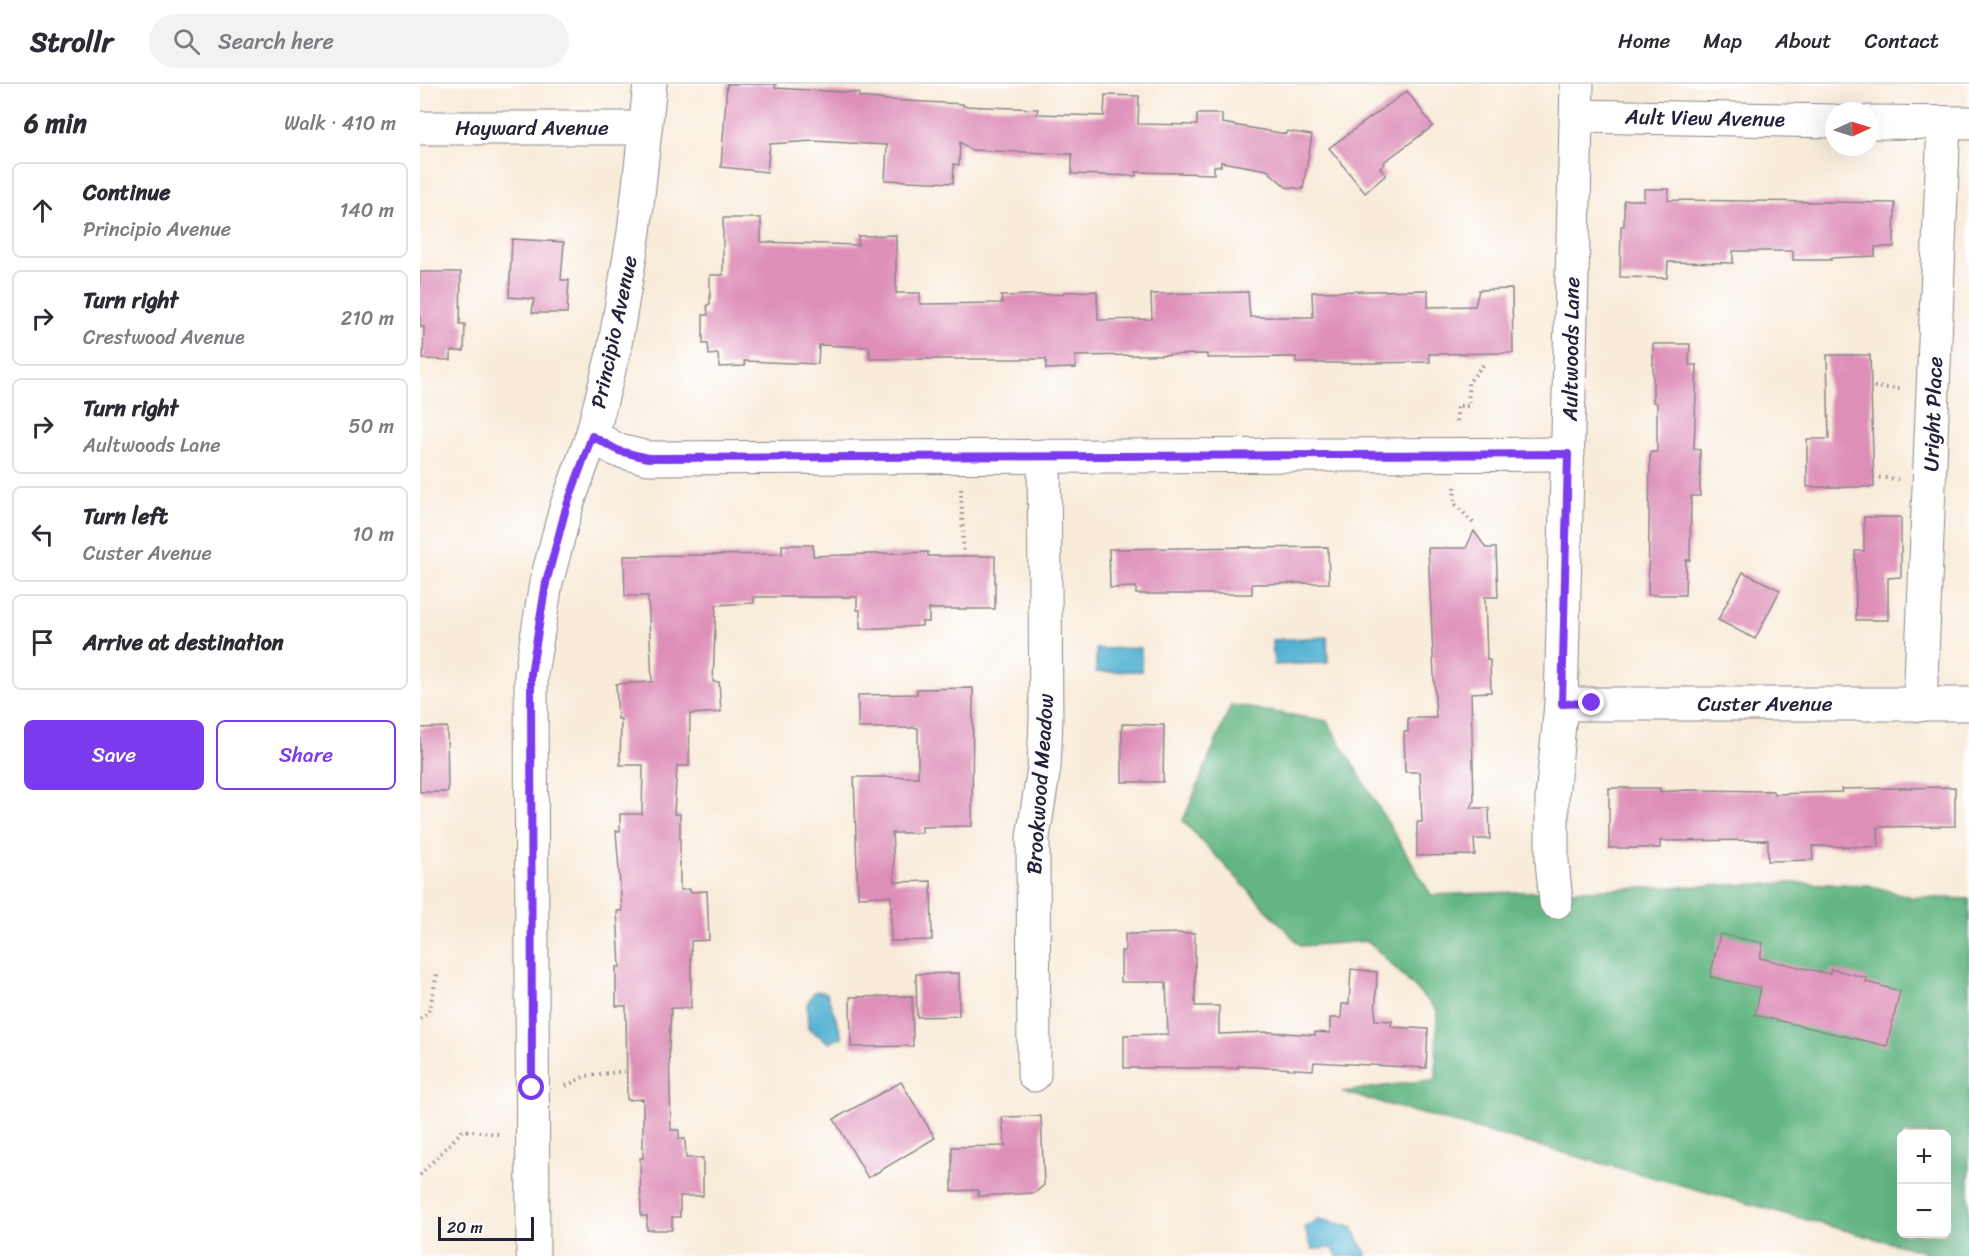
<!DOCTYPE html>
<meta charset="utf-8">
<style>
body{margin:0;font-family:Sriracha,sans-serif;background:#f2f2f3;color:#2b2b33}
.controls{position:absolute;right:18px;bottom:18px;display:grid;overflow:hidden;border-radius:9px;box-shadow:0 6px 24px #0002}
.controls button{width:54px;height:54px;display:grid;place-items:center;padding:0;border:0;border-bottom:2px solid #e1e1e2;background:#fff;color:#2b2b33;font:30px sans-serif}
.compass{position:absolute;left:1405px;top:18px;width:54px;height:54px;border-radius:50%;background:#fff;box-shadow:0 6px 24px #0002;rotate:86deg}
.scale{position:absolute;left:18px;bottom:15px;width:96px;box-sizing:border-box;padding-left:6px;border:3px solid #22223b;border-top:0;font-size:16px;line-height:21px;white-space:nowrap;color:#22223b;-webkit-text-stroke:4px #fff;paint-order:stroke}
.stop{position:absolute;width:18px;height:18px;margin:-14px;border:4px solid #7c3aed;border-radius:50%;background:#fff}
.stop.end{background:#7c3aed;border-color:#fff;box-shadow:0 2px 6px #0008}
.list{margin:0;padding:0;list-style:none}
h2{display:flex;justify-content:space-between;align-items:center;height:78px;margin:0;padding:0 24px;font-size:26px}
h2 small{font-size:20px;font-weight:400;color:#7c7c81}
.list li{display:grid;grid-template-columns:39px 1fr auto;gap:18px;align-items:center;box-sizing:border-box;height:96px;margin:0 12px 12px;padding:0 12px;border:2px solid #e1e1e2;border-radius:9px}
.list b{display:block;font-size:22px;white-space:nowrap}
.list p{margin:0;font-size:20px;white-space:nowrap;color:#7c7c81}
.list em{font-size:20px;font-style:normal;color:#7c7c81}
.actions{display:flex;gap:12px;padding:18px 24px}
.actions a{flex:1;padding:14px 0;border:2px solid #7c3aed;border-radius:9px;text-align:center;font-size:21px;color:#7c3aed}
.actions .main{background:#7c3aed;color:#fff}
.icon{flex:none;width:33px;height:33px;fill:none;stroke:currentColor;stroke-width:2;stroke-linecap:round;stroke-linejoin:round}
.map{position:relative;flex:none;width:1549px;height:1172px;overflow:hidden}
header{display:flex;align-items:center;gap:36px;box-sizing:border-box;height:84px;padding:0 30px;background:#fff;border-bottom:2px solid #e1e1e2}
header strong{font-size:28px}
nav{display:flex;gap:33px;margin-inline-start:auto;font-size:21px}
.search{width:420px;height:54px;background:#f2f2f3;display:flex;align-items:center;gap:15px;box-sizing:border-box;padding:0 21px;border-radius:33px;color:#7c7c81;font-size:22px}
main{display:flex}
aside{flex:1;background:#fff}
.map>svg:first-child{display:block}
.forest{fill:#64b683;stroke:#436c5f;stroke-width:1.5;fill-rule:evenodd}
.water{fill:#53b2d2;stroke:#3a6a86;stroke-width:1.5}
.building{fill:#de8fb8}
.lines{fill:none;stroke-linecap:round;stroke-linejoin:round}
.street-casing{stroke:#8d868a;stroke-width:35}
.path{stroke:#8d868a;stroke-width:4;stroke-dasharray:1.5 4.5;stroke-linecap:butt}
.street{stroke:#fff;stroke-width:33}
.route{stroke:#7c3aed;stroke-width:8}
.labels{text-anchor:middle;stroke-width:4.5;stroke-linejoin:round;paint-order:stroke}
.street-label{font-size:21px;fill:#22223b;stroke:#fff}
</style>
<header>
<strong>Strollr</strong>
<div class="search"><svg class="icon" aria-label="search" viewBox="0 0 24 24"><circle cx="10" cy="10" r="6"/><path d="M15 15l6 6"/></svg>Search here</div>
<nav><a>Home</a><a>Map</a><a>About</a><a>Contact</a></nav>
</header>
<main>
<aside>
<h2>6 min<small>Walk · 410 m</small></h2>
<ul class="list">
<li><svg class="icon" aria-label="ahead" viewBox="0 0 24 24"><path d="M12 20V5M6 11l6-6 6 6"/></svg><div><b>Continue</b><p>Principio Avenue</p></div><em>140 m</em></li>
<li><svg class="icon" aria-label="right" viewBox="0 0 24 24"><path d="M7 20v-9h11M14 6l5 5-5 5"/></svg><div><b>Turn right</b><p>Crestwood Avenue</p></div><em>210 m</em></li>
<li><svg class="icon" aria-label="right" viewBox="0 0 24 24"><path d="M7 20v-9h11M14 6l5 5-5 5"/></svg><div><b>Turn right</b><p>Aultwoods Lane</p></div><em>50 m</em></li>
<li><svg class="icon" aria-label="left" viewBox="0 0 24 24"><path d="M17 20v-9H6M10 6l-5 5 5 5"/></svg><div><b>Turn left</b><p>Custer Avenue</p></div><em>10 m</em></li>
<li><svg class="icon" aria-label="arrive" viewBox="0 0 24 24"><path d="M6 21V4h12l-3 4 3 4H6"/></svg><div><b>Arrive at destination</b></div></li>
</ul>
<div class="actions"><a class="main">Save</a><a>Share</a></div>
</aside>
<div class="map">
<svg width="1549" height="1172" viewBox="0 0 1549 1172">
<rect width="100%" height="100%" fill="#fff"/>
<filter id="ink" filterUnits="userSpaceOnUse"><feTurbulence type="fractalNoise" baseFrequency=".0167" numOctaves="2"/><feDisplacementMap in="SourceGraphic" scale="12" xChannelSelector="R" yChannelSelector="G"/><feConvolveMatrix kernelMatrix="1 2 1 2 8 2 1 2 1" color-interpolation-filters="sRGB"/></filter>
<filter id="wash" filterUnits="userSpaceOnUse"><feTurbulence type="fractalNoise" baseFrequency=".008" numOctaves="4" result="noise"/><feDisplacementMap in="SourceGraphic" scale="24" xChannelSelector="R" yChannelSelector="G"/><feGaussianBlur stdDeviation="1.35" result="paint"/><feColorMatrix in="noise" values="0 0 0 0 0 0 0 0 0 0 0 0 0 0 0 0 0 1.4 0 .05"/><feComposite in="paint" operator="in"/></filter>
<g filter="url(#wash)">
<rect width="100%" height="100%" fill="#f8ebd9"/>
<path class="forest" d="M 811,621 L 907,637 L 1011,811 L 1371,799 L 1448,801 L 1491,813 L 1549,815 L 1549,1172 L 1519,1172 L 922,1008 L 1016,995 L 1017,926 L 948,857 L 881,862 L 763,737 ZM 1482,1050 L 1526,1050 L 1526,1150 L 1482,1150 Z"/>
<g class="water">
<path d="M 907,553 L 908,579 L 854,581 L 852,556 Z"/>
<path d="M 721,564 L 722,587 L 676,588 L 676,565 Z"/>
<path d="M 395,907 L 407,909 C 411,925 418,937 422,953 L 409,959 L 388,944 L 387,920 Z"/>
<path d="M 898,1135 L 932,1143 L 947,1172 L 917,1172 L 913,1164 L 892,1165 L 885,1144 Z"/>
</g>
<g id="blocks">
<g class="building">
<path d="M 307,0 L 356,0 L 355,4 L 439,9 L 439,13 L 468,16 L 543,20 L 543,22 L 618,25 L 617,30 L 684,32 L 685,11 L 719,12 L 718,40 L 777,41 L 777,30 L 802,30 L 802,39 L 866,50 L 867,47 L 892,51 L 883,105 L 866,103 L 847,86 L 801,78 L 801,82 L 794,82 L 794,90 L 716,88 L 716,92 L 652,90 L 652,70 L 551,66 L 540,58 L 539,81 L 534,80 L 533,99 L 465,96 L 467,61 L 393,57 L 350,60 L 347,88 L 301,83 Z"/>
<path d="M 987,7 L 1013,42 L 964,78 L 965,80 L 960,84 L 966,91 L 945,109 L 909,64 Z"/>
<path d="M 1224,105 L 1249,105 L 1248,116 L 1475,119 L 1474,163 L 1455,163 L 1455,172 L 1411,174 L 1411,176 L 1373,176 L 1373,167 L 1313,167 L 1313,179 L 1248,178 L 1247,194 L 1200,193 L 1201,142 L 1204,142 L 1204,116 L 1224,116 Z"/>
<path d="M 303,134 L 341,134 L 341,158 L 438,161 L 438,152 L 476,151 L 476,209 L 500,209 L 500,220 L 582,219 L 581,212 L 643,210 L 643,208 L 677,207 L 678,236 L 732,235 L 731,210 L 828,208 L 830,233 L 893,233 L 892,208 L 1008,206 L 1008,223 L 1055,222 L 1059,206 L 1092,205 L 1093,269 L 1009,270 L 1010,278 L 950,279 L 876,279 L 876,273 L 787,274 L 787,270 L 655,272 L 656,284 L 626,285 L 626,275 L 450,275 L 449,263 L 399,261 L 398,280 L 324,277 L 325,282 L 299,283 L 298,270 L 289,271 L 288,260 L 283,260 L 283,231 L 288,231 L 287,221 L 290,220 L 290,191 L 303,191 Z"/>
<path d="M 92,155 L 144,158 L 141,196 L 149,196 L 147,229 L 112,229 L 114,215 L 89,213 Z"/>
<path d="M 0,188 L 41,188 L 40,240 L 45,240 L 44,267 L 31,267 L 31,276 L 3,275 L 4,243 L 0,243 Z"/>
<path d="M 1233,260 L 1270,260 L 1269,281 L 1277,281 L 1274,365 L 1280,366 L 1280,412 L 1271,412 L 1270,476 L 1266,476 L 1265,511 L 1228,511 L 1230,368 L 1237,368 L 1237,319 L 1233,318 Z"/>
<path d="M 1407,271 L 1450,271 L 1454,403 L 1387,403 L 1387,355 L 1409,355 Z"/>
<path d="M 1444,433 L 1481,433 L 1481,493 L 1468,494 L 1468,536 L 1436,536 L 1435,467 L 1444,467 Z"/>
<path d="M 1054,447 L 1066,464 L 1076,464 L 1078,513 L 1065,513 L 1067,576 L 1070,576 L 1071,608 L 1051,609 L 1054,717 L 1051,724 L 1069,724 L 1070,755 L 1054,755 L 1055,771 L 997,772 L 997,738 L 1002,738 L 1000,688 L 985,688 L 984,648 L 988,648 L 988,634 L 1016,634 L 1008,464 L 1046,464 Z"/>
<path d="M 362,461 L 393,461 L 393,472 L 508,468 L 508,472 L 575,472 L 575,525 L 509,525 L 509,538 L 502,538 L 502,542 L 440,545 L 440,526 L 437,526 L 437,513 L 334,513 L 334,519 L 296,521 L 293,598 L 299,598 L 301,628 L 270,630 L 269,682 L 257,682 L 254,730 L 260,730 L 260,806 L 270,805 L 270,808 L 287,807 L 289,856 L 271,857 L 271,924 L 251,924 L 249,964 L 251,1046 L 259,1046 L 259,1055 L 265,1055 L 266,1074 L 283,1074 L 283,1112 L 260,1112 L 260,1133 L 252,1133 L 252,1146 L 227,1146 L 227,1132 L 221,1132 L 220,1074 L 223,1074 L 223,1015 L 207,1016 L 206,922 L 196,922 L 196,883 L 200,883 L 197,827 L 202,827 L 196,747 L 200,747 L 200,730 L 222,730 L 223,681 L 200,681 L 201,635 L 198,635 L 196,600 L 232,598 L 228,512 L 205,512 L 204,472 L 362,470 Z"/>
<path d="M 832,463 L 832,464 L 908,463 L 909,499 L 832,500 L 832,510 L 716,510 L 716,503 L 690,504 L 689,465 Z"/>
<path d="M 1323,488 L 1360,506 L 1335,555 L 1298,536 Z"/>
<path d="M 553,604 L 552,742 L 502,743 L 502,749 L 472,749 L 475,798 L 511,797 L 512,856 L 471,857 L 471,812 L 438,813 L 434,693 L 498,693 L 498,644 L 438,644 L 438,611 L 497,610 L 497,605 Z"/>
<path d="M 702,640 L 744,641 L 743,698 L 702,698 Z"/>
<path d="M 27,643 L 28,708 L 0,708 L 0,644 Z"/>
<path d="M 1535,703 L 1535,742 L 1458,743 L 1459,763 L 1392,762 L 1393,776 L 1348,777 L 1348,756 L 1240,757 L 1240,764 L 1189,764 L 1189,704 L 1240,704 L 1240,708 L 1267,706 L 1353,707 L 1354,710 L 1422,708 L 1421,705 Z"/>
<path d="M 775,849 L 775,922 L 799,922 L 799,950 L 848,948 L 895,951 L 895,948 L 910,949 L 910,934 L 921,934 L 922,920 L 929,920 L 931,885 L 957,888 L 955,936 L 972,937 L 971,943 L 1008,945 L 1006,984 L 894,978 L 893,986 L 818,982 L 818,984 L 704,984 L 704,951 L 748,950 L 746,898 L 701,898 L 701,867 L 705,867 L 705,850 Z"/>
<path d="M 1300,850 L 1343,859 L 1340,874 L 1409,890 L 1411,885 L 1447,894 L 1446,898 L 1480,907 L 1467,962 L 1335,931 L 1341,904 L 1290,893 Z"/>
<path d="M 539,889 L 539,932 L 497,933 L 496,890 Z"/>
<path d="M 492,912 L 493,962 L 431,963 L 430,913 Z"/>
<path d="M 481,998 L 515,1054 L 448,1094 L 414,1035 Z"/>
<path d="M 621,1032 L 624,1101 L 615,1109 L 558,1112 L 558,1106 L 532,1107 L 532,1063 L 585,1062 L 582,1033 Z"/>
</g>
</g>
</g>
<g filter="url(#ink)">
<use href="#blocks" fill-opacity="0" stroke="#8d868a" stroke-width="1.5"/>
<g class="lines">
<g class="street-casing">
<g id="street">
<path d="M 1157,32 L 1414,37"/>
<path d="M 1450,38 L 1549,39"/>
<path d="M 0,44 L 224,44"/>
<path d="M 172,352 L 199,367 L 228,374 L 1148,370"/>
<path d="M 1141,620 L 1549,620"/>
<path d="M 1500,621 L 1524,39"/>
<path d="M 1136,818 L 1132,777 L 1132,713 L 1141,620 L 1157,0"/>
<path d="M 614,991 L 613,753 L 624,684 L 626,634 L 624,372"/>
<path d="M 113,1172 L 111,590 L 126,499 L 146,424 L 172,352 L 194,266 L 214,148 L 230,0"/>
</g>
</g>
<g class="path">
<path d="M 1454,303 L 1480,305"/>
<path d="M 1037,337 L 1037,322 L 1049,322 L 1048,299 L 1063,281"/>
<path d="M 1453,393 L 1478,395"/>
<path d="M 1035,403 L 1034,419 L 1055,441"/>
<path d="M 541,405 L 544,477"/>
<path d="M 0,935 L 9,928 L 17,890"/>
<path d="M 146,1002 L 165,992 L 206,987"/>
<path d="M 0,1091 L 43,1046 L 79,1050"/>
</g>
<use href="#street" class="street"/>
</g>
</g>
<g class="lines" filter="url(#ink)">
<path class="route" d="M 112,1004 L 111,590 L 126,499 L 146,424 L 172,352 L 199,367 L 228,374 L 1148,370 L 1142,620 L 1172,619"/>
</g>
<g class="labels">
<g class="street-label">
<text transform="translate(1285 34) rotate(1)" y="7">Ault View Avenue</text>
<text x="112" y="51">Hayward Avenue</text>
<text transform="translate(194 248) rotate(-78)" y="7">Principio Avenue</text>
<text transform="translate(1151 265) rotate(-89)" y="7">Aultwoods Lane</text>
<text transform="translate(1513 330) rotate(-88)" y="7">Uright Place</text>
<text x="1345" y="627">Custer Avenue</text>
<text transform="translate(620 700) rotate(-86)" y="7">Brookwood Meadow</text>
</g>
</g>
</svg>
<div class="controls">
<button>+</button>
<button>−</button>
</div>
<svg class="compass" viewBox="-18 -18 36 36"><path d="M0-13l5 13h-10z" fill="#e53935"/><path d="M0 13l5-13h-10z" fill="#7c7c81"/></svg>
<div class="scale">20 m</div>
<div class="stop" style="left:112px;top:1004px"></div>
<div class="stop end" style="left:1172px;top:619px"></div>
</div>
</main>
